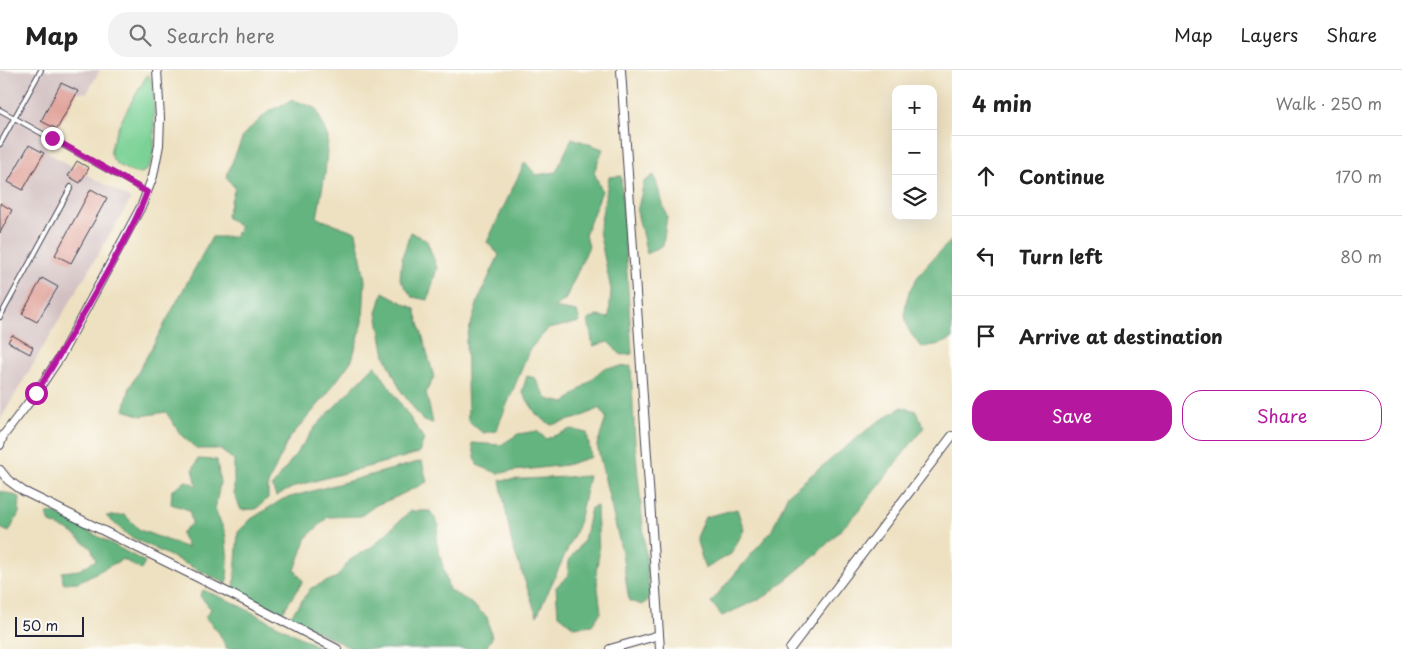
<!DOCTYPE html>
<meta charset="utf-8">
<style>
body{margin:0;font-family:"Playpen Sans",sans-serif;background:#f2f2f2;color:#222}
.controls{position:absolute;right:15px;top:15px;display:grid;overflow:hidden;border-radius:10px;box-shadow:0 5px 20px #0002}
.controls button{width:45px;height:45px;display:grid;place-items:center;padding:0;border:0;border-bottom:1px solid #e0e0e0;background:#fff;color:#222;font:25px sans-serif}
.scale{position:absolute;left:15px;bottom:12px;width:69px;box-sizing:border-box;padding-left:5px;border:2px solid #22223b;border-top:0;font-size:14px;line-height:18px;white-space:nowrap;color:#22223b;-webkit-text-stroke:4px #fdfcf7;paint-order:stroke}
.stop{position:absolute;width:15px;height:15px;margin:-11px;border:4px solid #b5179e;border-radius:50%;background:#fff}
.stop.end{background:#b5179e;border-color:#fff;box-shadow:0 1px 5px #0008}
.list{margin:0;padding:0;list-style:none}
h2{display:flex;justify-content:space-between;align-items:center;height:65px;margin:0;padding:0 20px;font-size:21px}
h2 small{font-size:16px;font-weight:400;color:#767676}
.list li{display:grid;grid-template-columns:32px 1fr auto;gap:15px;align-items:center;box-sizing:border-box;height:80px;padding:0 20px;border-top:1px solid #e0e0e0}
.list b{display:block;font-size:19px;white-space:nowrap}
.list em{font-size:16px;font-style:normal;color:#767676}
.actions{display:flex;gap:10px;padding:15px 20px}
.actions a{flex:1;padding:11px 0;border:1px solid #b5179e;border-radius:20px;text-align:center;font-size:18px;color:#b5179e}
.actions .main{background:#b5179e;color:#fff}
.icon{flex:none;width:28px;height:28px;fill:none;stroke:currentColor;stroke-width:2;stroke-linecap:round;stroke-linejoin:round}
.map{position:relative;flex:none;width:952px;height:579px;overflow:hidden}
header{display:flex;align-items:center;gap:30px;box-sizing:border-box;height:70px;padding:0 25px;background:#fff;border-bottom:1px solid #e0e0e0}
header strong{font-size:24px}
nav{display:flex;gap:28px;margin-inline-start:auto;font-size:18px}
.search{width:350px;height:45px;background:#f2f2f2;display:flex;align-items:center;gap:12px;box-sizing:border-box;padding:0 18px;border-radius:20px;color:#767676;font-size:19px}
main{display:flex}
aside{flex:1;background:#fff}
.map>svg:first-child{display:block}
.industrial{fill:#d2bfc1}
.green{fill:#7bd296;stroke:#4e7a68}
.forest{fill:#64b47f;stroke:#436b5d}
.building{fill:#df9f96}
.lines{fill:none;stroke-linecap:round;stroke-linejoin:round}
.lane-casing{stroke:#413f4f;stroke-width:6}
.street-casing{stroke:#413f4f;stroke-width:10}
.lane{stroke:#fff;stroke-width:4}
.street{stroke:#fff;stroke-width:8}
.route{stroke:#b5179e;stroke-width:6}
</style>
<header>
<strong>Map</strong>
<div class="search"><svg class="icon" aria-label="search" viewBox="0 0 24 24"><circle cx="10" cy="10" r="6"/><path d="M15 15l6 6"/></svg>Search here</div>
<nav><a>Map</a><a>Layers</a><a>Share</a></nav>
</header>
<main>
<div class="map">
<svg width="952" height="579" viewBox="0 0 952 579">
<rect width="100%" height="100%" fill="#fdfcf7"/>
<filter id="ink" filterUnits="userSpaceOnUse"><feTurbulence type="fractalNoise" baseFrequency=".02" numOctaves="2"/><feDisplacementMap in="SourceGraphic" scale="10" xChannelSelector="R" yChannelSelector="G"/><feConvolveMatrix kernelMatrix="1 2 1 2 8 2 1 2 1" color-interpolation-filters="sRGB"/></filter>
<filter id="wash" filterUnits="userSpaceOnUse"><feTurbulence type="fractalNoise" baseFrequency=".0096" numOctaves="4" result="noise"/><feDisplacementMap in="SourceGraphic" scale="20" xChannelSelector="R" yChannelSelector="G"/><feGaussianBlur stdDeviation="1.12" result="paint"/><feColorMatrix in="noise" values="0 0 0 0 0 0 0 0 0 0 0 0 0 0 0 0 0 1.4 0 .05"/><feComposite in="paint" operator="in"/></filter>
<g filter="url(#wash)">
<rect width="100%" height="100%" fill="#eee1c1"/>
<path class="industrial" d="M 0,0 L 100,0 L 87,23 L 77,22 L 46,78 L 50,84 L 131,129 L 0,350 Z"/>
<path class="green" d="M 148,4 C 155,15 153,34 154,46 C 154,66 159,120 124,98 C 118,95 112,91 111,84 C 108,69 139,19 148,4 Z"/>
<g class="forest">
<path d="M 293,30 L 316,38 L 328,68 L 325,104 L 317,148 L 356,162 L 365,210 L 363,251 L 352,290 L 324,328 L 288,370 L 268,414 L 268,428 L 256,439 L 241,440 L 234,423 L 234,390 L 219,379 L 197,379 L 181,365 L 166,342 L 142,346 L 124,340 L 130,317 L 212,167 L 234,167 L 240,157 L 226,147 L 235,118 L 226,107 L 244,64 L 269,41 Z"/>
<path d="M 572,68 L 603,79 L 594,102 L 602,121 L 585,165 L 589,176 L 565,230 L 554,238 L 577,242 L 580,252 L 548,259 L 530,279 L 496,361 L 483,363 L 468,351 L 466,270 L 479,228 L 499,185 L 487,172 L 525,92 L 536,105 L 556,102 Z"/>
<path d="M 654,105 L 667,147 L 663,175 L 647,184 L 637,142 L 644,112 Z"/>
<path d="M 621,106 L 632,284 L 621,285 L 608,272 L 593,276 L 588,250 L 597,246 L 609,248 L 611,220 L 599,161 L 609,107 Z"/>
<path d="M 411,162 L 427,171 L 437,198 L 428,230 L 412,227 L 400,209 L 402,187 Z"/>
<path d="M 952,170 L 952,269 L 941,274 L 922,277 C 917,271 910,264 908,258 C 895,222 928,193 952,170 Z"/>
<path d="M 383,222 L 415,239 L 434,307 L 426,322 L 433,353 L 423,351 L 401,321 L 385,286 L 377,243 Z"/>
<path d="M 375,295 L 424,369 L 419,383 L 296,416 L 276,426 L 272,417 L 316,356 Z"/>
<path d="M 631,296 L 635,373 L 650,528 L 643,535 L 629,531 L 622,483 L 597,375 L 606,348 L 600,338 L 578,348 L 551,355 L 537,345 L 522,322 L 527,306 L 535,308 L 547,329 L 565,333 L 604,298 Z"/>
<path d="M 902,337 L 916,341 L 924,357 L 857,443 L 816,485 L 766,526 L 722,546 L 711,532 L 772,460 L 788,424 L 873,355 Z"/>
<path d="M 571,359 L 587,363 L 591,387 L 566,395 L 497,403 L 477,395 L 472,373 L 501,375 L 518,364 L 537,361 L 546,369 Z"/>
<path d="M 198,389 L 217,390 L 220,413 L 215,440 L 225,462 L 228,491 L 227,514 L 129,466 L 106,446 L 125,445 L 140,460 L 188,478 L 181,463 L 192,453 L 189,440 L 171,434 L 172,420 L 186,411 L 197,416 L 193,399 Z"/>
<path d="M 422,391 L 427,412 L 394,428 L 376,435 L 361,446 L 328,447 L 307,467 L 295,500 L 303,511 L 282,543 L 234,520 L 238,462 L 251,449 L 283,429 Z"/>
<path d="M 589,406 L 578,456 L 537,546 L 512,474 L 500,410 Z"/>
<path d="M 0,421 L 20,427 L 19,443 L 9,462 L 0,458 Z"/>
<path d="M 597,436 L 599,484 L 596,502 L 601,542 L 592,555 L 574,557 L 558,544 L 556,517 L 568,506 L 569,490 L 584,470 L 591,438 Z"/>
<path d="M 737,439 L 744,460 L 731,484 L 705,499 L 696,467 L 705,447 Z"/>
<path d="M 410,441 L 430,441 L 439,455 L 436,470 L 449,520 L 467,530 L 487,547 L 492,568 L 485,579 L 352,579 L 290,547 L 311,518 L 337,507 L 350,490 L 373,476 Z"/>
<path d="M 55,443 L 145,492 L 141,500 L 123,489 L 78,512 L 63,513 L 62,502 L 79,500 L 96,490 L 91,478 L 70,461 L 50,453 L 47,444 Z"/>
<path d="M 203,520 L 232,532 L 323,579 L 227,579 L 219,563 L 205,547 L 211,539 L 200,526 Z"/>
</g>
<g id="blocks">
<g class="building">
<path d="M 61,13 L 78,21 L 57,59 L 41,51 Z"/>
<path d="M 29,75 L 44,83 L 23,120 L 8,112 Z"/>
<path d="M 77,91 L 89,98 L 80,113 L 68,106 Z"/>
<path d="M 91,119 L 107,128 L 71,193 L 55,185 Z"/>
<path d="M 0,133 L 12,140 L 0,163 Z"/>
<path d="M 42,208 L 58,217 L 37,252 L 22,244 Z"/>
<path d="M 12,265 L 33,277 L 30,284 L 8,272 Z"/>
</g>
</g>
</g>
<g filter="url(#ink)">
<use href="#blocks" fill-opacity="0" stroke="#413f4f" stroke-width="1"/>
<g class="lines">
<g class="lane-casing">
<g id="lane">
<path d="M 0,40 L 147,122"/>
<path d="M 0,74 L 41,0"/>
<path d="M 0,247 L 71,117"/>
</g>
</g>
<g class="street-casing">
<g id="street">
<path d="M 621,0 L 660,579"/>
<path d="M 0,375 L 3,366 L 36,323 L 60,287 L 142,135 L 153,106 L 159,75 L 160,48 L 157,0"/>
<path d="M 0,400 L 8,410 L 23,421 L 235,526 L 337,579"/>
<path d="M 610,579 L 659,565"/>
<path d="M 790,579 L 952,366"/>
</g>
</g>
<use href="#lane" class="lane"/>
<use href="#street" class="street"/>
</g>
</g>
<g class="lines" filter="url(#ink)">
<path class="route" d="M 36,323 C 61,284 83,244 106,204 C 121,177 137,150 147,122 L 52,68"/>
</g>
</svg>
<div class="controls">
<button>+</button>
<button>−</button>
<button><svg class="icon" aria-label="layers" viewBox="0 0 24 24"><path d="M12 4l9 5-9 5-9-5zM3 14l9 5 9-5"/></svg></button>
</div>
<div class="scale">50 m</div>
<div class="stop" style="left:36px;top:323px"></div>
<div class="stop end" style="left:52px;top:68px"></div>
</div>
<aside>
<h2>4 min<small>Walk · 250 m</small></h2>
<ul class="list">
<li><svg class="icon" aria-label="ahead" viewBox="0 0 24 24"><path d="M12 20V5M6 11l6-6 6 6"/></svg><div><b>Continue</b></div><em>170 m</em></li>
<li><svg class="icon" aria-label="left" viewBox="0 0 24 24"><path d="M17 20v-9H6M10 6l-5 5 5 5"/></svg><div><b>Turn left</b></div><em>80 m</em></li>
<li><svg class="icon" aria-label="arrive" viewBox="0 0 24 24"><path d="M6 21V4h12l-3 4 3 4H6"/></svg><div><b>Arrive at destination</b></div></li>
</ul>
<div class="actions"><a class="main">Save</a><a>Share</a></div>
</aside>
</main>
